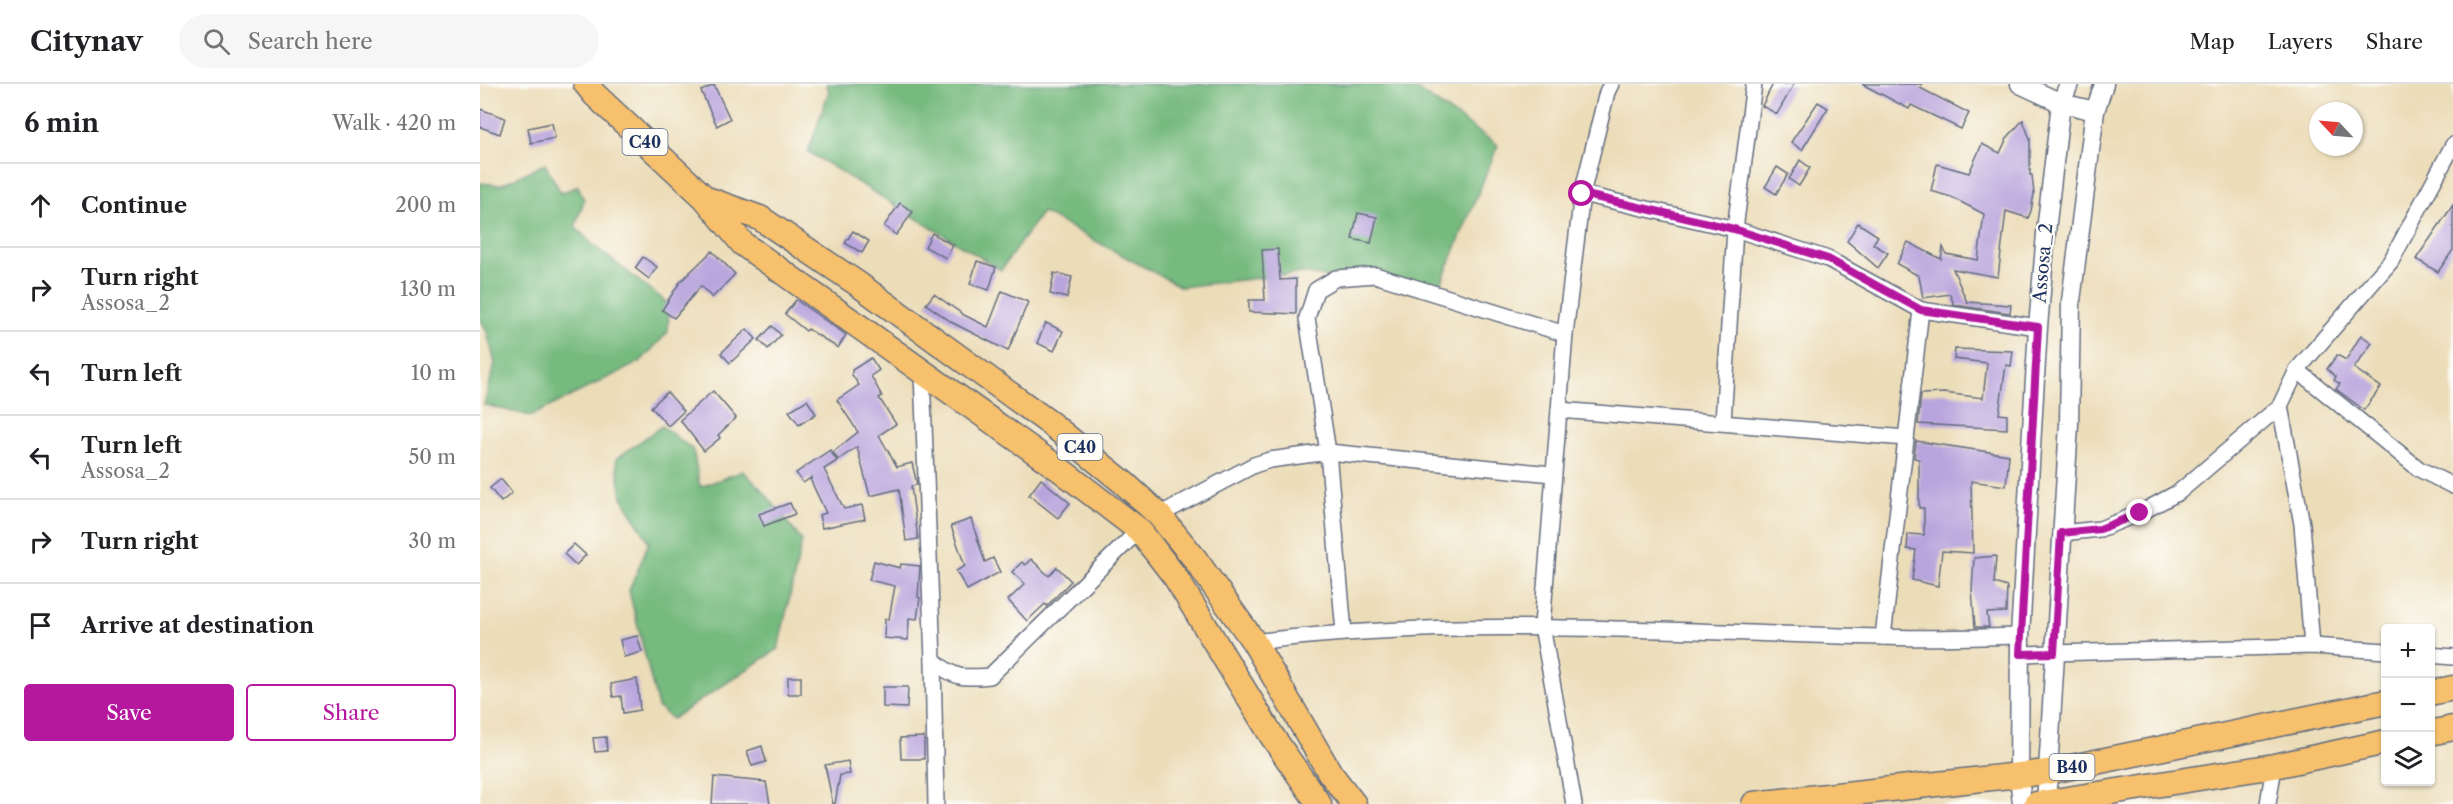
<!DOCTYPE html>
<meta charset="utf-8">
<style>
body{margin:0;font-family:"Libre Caslon Text",serif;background:#f6f6f6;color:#202124}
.controls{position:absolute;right:18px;bottom:18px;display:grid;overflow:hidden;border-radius:6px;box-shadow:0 2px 4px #0004}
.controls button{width:54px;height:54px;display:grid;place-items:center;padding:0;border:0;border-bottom:2px solid #e0e0e0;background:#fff;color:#202124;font:30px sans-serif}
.compass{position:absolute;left:1829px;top:18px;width:54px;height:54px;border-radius:50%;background:#fff;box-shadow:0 2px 4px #0004;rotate:296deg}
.stop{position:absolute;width:18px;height:18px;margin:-14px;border:4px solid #b5179e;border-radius:50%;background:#fff}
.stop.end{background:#b5179e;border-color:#fff;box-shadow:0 2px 6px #0008}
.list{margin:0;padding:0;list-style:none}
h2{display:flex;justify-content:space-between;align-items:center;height:78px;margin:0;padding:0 24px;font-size:26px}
h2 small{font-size:20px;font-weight:400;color:#757577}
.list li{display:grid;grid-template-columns:39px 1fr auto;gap:18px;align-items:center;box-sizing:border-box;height:84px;padding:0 24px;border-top:2px solid #e0e0e0}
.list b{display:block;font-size:22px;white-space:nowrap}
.list p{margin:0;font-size:20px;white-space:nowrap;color:#757577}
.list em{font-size:20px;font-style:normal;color:#757577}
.actions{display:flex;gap:12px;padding:18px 24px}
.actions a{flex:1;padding:14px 0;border:2px solid #b5179e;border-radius:6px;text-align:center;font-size:21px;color:#b5179e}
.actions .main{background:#b5179e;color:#fff}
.icon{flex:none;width:33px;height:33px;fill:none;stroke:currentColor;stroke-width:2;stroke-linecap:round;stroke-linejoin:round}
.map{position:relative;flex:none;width:1973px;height:720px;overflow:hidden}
header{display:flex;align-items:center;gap:36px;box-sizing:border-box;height:84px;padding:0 30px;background:#fff;border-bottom:2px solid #e0e0e0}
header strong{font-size:28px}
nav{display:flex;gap:33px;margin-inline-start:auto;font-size:21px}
.search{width:420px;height:54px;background:#f6f6f6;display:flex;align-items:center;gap:15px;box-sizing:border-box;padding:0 21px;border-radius:33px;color:#757577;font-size:22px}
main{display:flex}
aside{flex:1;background:#fff}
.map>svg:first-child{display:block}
.forest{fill:#76ba7e;stroke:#48746e;stroke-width:1.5}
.building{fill:#b9a5dd}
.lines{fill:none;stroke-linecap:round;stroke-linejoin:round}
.minor-casing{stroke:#646c7e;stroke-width:18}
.tertiary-casing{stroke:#646c7e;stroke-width:21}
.trunk-casing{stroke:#646c7e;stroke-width:27}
.minor{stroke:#fff;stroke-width:15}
.tertiary{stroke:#fff;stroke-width:18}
.trunk{stroke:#f7c06c;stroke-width:24}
.route{stroke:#b5179e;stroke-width:8}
.labels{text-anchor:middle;stroke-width:4.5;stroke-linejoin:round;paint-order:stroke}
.shield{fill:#fdfcf7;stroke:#5f6c8c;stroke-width:1.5}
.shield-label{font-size:16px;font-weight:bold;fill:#1b2f5e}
.street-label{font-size:18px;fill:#1b2f5e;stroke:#fdfcf7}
</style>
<header>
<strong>Citynav</strong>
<div class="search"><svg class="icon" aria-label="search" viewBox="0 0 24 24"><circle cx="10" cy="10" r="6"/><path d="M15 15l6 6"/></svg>Search here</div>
<nav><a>Map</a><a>Layers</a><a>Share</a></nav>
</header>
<main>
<aside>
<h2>6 min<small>Walk · 420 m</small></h2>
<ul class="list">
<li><svg class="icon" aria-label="ahead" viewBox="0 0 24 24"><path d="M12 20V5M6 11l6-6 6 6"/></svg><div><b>Continue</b></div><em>200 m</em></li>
<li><svg class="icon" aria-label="right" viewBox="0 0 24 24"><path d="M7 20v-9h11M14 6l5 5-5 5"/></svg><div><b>Turn right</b><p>Assosa_2</p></div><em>130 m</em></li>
<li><svg class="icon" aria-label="left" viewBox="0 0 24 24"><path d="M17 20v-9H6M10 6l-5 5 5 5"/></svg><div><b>Turn left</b></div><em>10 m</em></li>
<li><svg class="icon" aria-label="left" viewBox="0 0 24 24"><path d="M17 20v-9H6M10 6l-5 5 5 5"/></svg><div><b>Turn left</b><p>Assosa_2</p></div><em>50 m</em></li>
<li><svg class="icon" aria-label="right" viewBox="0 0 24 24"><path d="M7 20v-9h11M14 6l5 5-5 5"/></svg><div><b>Turn right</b></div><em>30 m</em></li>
<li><svg class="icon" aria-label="arrive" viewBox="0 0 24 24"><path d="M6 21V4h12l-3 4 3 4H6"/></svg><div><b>Arrive at destination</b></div></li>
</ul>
<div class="actions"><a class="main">Save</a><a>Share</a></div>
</aside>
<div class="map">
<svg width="1973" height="720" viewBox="0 0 1973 720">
<rect width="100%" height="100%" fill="#fdfcf7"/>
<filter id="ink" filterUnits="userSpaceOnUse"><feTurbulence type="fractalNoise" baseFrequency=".0167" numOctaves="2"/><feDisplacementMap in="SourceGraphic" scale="12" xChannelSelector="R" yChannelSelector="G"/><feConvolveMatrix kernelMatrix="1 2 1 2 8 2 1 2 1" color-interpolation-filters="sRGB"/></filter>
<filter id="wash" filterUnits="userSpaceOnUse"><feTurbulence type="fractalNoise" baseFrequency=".008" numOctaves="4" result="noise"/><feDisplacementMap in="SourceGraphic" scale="24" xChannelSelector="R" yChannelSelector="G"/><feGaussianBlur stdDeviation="1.35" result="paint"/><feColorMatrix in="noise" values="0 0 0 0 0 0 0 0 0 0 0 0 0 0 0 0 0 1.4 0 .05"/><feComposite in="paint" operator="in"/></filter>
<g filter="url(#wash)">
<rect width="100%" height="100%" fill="#ecddb9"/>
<g class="forest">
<path d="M 346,0 L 929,0 L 1018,61 L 956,212 L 823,189 L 701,203 L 562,128 L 521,186 L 328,68 L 349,7 Z"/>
<path d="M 65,80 L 81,109 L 98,102 L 104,116 L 95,143 L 114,162 L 189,220 L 188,248 L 160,278 L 51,332 L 4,321 L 15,279 L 7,248 L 0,234 L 0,99 L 20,101 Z"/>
<path d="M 182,342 L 213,366 L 220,403 L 263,387 L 284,408 L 322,457 L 298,565 L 192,635 L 178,623 L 149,507 L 169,458 L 142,413 L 136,375 Z"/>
</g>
<g id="blocks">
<g class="building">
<path d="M 1293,0 L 1314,0 L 1297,30 L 1282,22 Z"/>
<path d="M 1382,0 L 1442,0 L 1440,4 L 1489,29 L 1481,45 L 1431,21 L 1429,25 Z"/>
<path d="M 234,1 L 250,35 L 237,42 L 221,7 Z"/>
<path d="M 1338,18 L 1348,24 L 1322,66 L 1311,58 Z"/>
<path d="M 0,25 L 25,34 L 20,50 L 0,43 Z"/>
<path d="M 1543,36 L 1550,55 L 1550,91 L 1552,91 L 1554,110 L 1551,127 L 1548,134 L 1526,127 L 1518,193 L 1473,185 L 1487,218 L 1531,221 L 1530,229 L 1474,221 L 1470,210 L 1443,214 L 1439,192 L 1417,180 L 1428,158 L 1461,175 L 1463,163 L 1466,170 L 1498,176 L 1504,130 L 1471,113 L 1451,107 L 1457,80 L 1489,89 L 1502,60 L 1520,69 L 1527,54 Z"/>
<path d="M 72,39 L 75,54 L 51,59 L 48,44 Z"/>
<path d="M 1320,76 L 1330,84 L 1319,102 L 1309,95 Z"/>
<path d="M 1297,83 L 1308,90 L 1296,110 L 1285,103 Z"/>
<path d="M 420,119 L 433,128 L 416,151 L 404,142 Z"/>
<path d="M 1973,121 L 1973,166 L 1958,188 L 1936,175 Z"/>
<path d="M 878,129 L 897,133 L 891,159 L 872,155 Z"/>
<path d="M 1378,139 L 1398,152 L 1393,160 L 1408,169 L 1398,184 L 1367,157 Z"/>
<path d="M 373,147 L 389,157 L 382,169 L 365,159 Z"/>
<path d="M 452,149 L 473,161 L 466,174 L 445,163 Z"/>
<path d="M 798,165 L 800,196 L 816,195 L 816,230 L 769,228 L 769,216 L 785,216 L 782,166 Z"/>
<path d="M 232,167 L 255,190 L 232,214 L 221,202 L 194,234 L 182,226 L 200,198 Z"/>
<path d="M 163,173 L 177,183 L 169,195 L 155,184 Z"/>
<path d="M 497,177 L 516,183 L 509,206 L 490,200 Z"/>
<path d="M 574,189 L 592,193 L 587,214 L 570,210 Z"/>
<path d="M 522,207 L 548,218 L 528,267 L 473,239 L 446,220 L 454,210 L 484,231 L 508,243 Z"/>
<path d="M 316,216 L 366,251 L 358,264 L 328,245 L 326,247 L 305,230 Z"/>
<path d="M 566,239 L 583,247 L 574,267 L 557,259 Z"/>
<path d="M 292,242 L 301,251 L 288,265 L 279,256 Z"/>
<path d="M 267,245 L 276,255 L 250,279 L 241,269 Z"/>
<path d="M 1881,251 L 1892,259 L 1874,284 L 1901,303 L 1884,326 L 1856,305 L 1860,300 L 1854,296 L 1856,293 L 1847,285 L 1857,271 L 1866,276 Z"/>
<path d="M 1475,265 L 1533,267 L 1531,282 L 1526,281 L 1519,330 L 1527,331 L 1527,345 L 1438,340 L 1441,310 L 1464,309 L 1503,314 L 1507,279 L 1474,275 Z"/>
<path d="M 391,274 L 399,286 L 391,292 L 402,312 L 399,314 L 416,340 L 399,351 L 417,383 L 432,379 L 436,396 L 437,401 L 431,402 L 438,455 L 426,457 L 419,405 L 390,412 L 377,363 L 358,376 L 353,368 L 378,348 L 357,316 L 379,301 L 372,291 L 372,286 Z"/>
<path d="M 233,307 L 256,334 L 238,351 L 240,354 L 224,367 L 200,336 Z"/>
<path d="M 187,308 L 204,327 L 188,342 L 171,323 Z"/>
<path d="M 327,316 L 336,330 L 319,341 L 309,327 Z"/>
<path d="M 1436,357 L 1529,371 L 1526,402 L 1491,397 L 1493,469 L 1462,467 L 1458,502 L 1432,496 L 1436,466 L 1427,465 L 1428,450 L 1444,451 L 1444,424 L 1439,424 L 1439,375 L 1434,374 Z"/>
<path d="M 350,366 L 357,377 L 344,385 L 364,425 L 382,421 L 385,435 L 342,444 L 339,431 L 346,429 L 330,395 L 332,394 L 332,393 L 323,399 L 316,389 Z"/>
<path d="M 21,395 L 32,409 L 21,418 L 10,404 Z"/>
<path d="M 561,395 L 590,419 L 578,434 L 549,411 Z"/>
<path d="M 310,419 L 315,430 L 284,442 L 279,430 Z"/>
<path d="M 491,435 L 505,478 L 513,474 L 520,488 L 487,506 L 476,487 L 485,482 L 471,442 Z"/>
<path d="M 94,460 L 106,471 L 96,481 L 84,470 Z"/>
<path d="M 1516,472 L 1514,499 L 1527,503 L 1526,528 L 1507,529 L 1509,543 L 1495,543 L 1492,506 L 1494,474 Z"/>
<path d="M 551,475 L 569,492 L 577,483 L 591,497 L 567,522 L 565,520 L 547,537 L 528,516 L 545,500 L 532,488 L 542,478 L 545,481 Z"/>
<path d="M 394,477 L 420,484 L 421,480 L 440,482 L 438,513 L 440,514 L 437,535 L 429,534 L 428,556 L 404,554 L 405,535 L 409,535 L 415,502 L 389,496 Z"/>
<path d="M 157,552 L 162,568 L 144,573 L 140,556 Z"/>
<rect x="308" y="593" width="13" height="17"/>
<path d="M 157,595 L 160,626 L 143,629 L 141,612 L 133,613 L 131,600 Z"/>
<path d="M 403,603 L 428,603 L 427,624 L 403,623 Z"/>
<path d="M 126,653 L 127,667 L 115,668 L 113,654 Z"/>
<path d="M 444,653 L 444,675 L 421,675 L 420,654 Z"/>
<path d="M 282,662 L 286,678 L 272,682 L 267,667 Z"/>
<path d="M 368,677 L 370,690 L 360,691 L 355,720 L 353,720 L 345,681 Z"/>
<path d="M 234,693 L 286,698 L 290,720 L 232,720 Z"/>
</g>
</g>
</g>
<g filter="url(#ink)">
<use href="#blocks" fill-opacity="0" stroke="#646c7e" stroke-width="1.5"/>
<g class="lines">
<g class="minor-casing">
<g id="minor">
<path d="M 1102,110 L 1255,145 L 1348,175 L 1441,226 L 1403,553"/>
<path d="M 1441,226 L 1558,243"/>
<path d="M 1817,286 L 1939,385 L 1973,402"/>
<path d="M 442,289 L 453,576 L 456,720"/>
<path d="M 1800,322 L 1822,440 L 1832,562"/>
<path d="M 1079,326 L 1426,354"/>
<path d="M 1243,338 L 1255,145 L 1274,0"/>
<path d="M 679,431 L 774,381 L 790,376 L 848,368 L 1072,390"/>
<path d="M 1581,449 L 1620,445 L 1660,429 L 1699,408 L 1800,322 L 1817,286 L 1911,177 L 1973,61"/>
<path d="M 864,548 L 848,368 L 827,234 L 836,206 L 856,194 L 895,191 L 1085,250"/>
<path d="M 774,558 C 981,532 1191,548 1400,553 C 1446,555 1494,553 1540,552"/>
<path d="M 1540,570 L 1832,562 L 1906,567"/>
<path d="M 1950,571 L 1973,573"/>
<path d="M 453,576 C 475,595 481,594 510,592 L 659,446"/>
<path d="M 1094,720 L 1062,542 L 1085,250 L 1102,110 L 1127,8 L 1131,0"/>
<path d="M 1788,720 L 1794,682"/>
</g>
</g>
<g class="tertiary-casing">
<g id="tertiary">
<path d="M 1540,0 L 1581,19 L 1615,27"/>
<path d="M 1542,720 L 1539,691 L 1540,552 L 1558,243 L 1567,138 L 1581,19 L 1589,0"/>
<path d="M 1566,720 L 1589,340 L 1591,217 L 1615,27 L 1624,0"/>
</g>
</g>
<g class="trunk-casing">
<g id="trunk">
<path d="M 106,0 L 115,11 L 225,114 L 263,160 L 582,387 L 659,446 L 696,494 L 792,652 L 839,720"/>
<path d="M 227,115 L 280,134 L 378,200 L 571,340 L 644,399 L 679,431 L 715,475 L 774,558 L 850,689 L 874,720"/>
<path d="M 1950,609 L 1973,604"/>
<path d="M 1950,649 L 1973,644"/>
<path d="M 1274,720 L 1567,688 L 1906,618"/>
<path d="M 1556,720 L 1794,682 L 1906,658"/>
</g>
</g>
<use href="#minor" class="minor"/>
<use href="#tertiary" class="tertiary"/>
<use href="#trunk" class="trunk"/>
</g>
</g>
<g class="lines" filter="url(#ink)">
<path class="route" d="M 1102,110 L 1254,145 L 1348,175 L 1441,226 L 1558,243 L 1540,570 L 1574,569 L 1581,449 L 1620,445 L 1660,429"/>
</g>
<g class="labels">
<g class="shield">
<rect x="142.5" y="45" width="45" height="26" rx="4.5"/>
<rect x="577.5" y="350" width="45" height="26" rx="4.5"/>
<rect x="1569.5" y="670" width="45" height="26" rx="4.5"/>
</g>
<g class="shield-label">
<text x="165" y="64">C40</text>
<text x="600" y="369">C40</text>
<text x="1592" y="689">B40</text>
</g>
<g class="street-label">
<text transform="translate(1563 179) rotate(-85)" y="6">Assosa_2</text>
</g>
</g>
</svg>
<div class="controls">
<button>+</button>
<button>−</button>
<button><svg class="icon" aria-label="layers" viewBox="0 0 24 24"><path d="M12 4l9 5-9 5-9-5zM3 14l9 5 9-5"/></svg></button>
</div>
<svg class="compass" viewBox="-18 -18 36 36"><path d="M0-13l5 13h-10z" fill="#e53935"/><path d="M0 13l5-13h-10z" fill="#757577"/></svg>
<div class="stop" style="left:1102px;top:110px"></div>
<div class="stop end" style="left:1660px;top:429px"></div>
</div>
</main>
